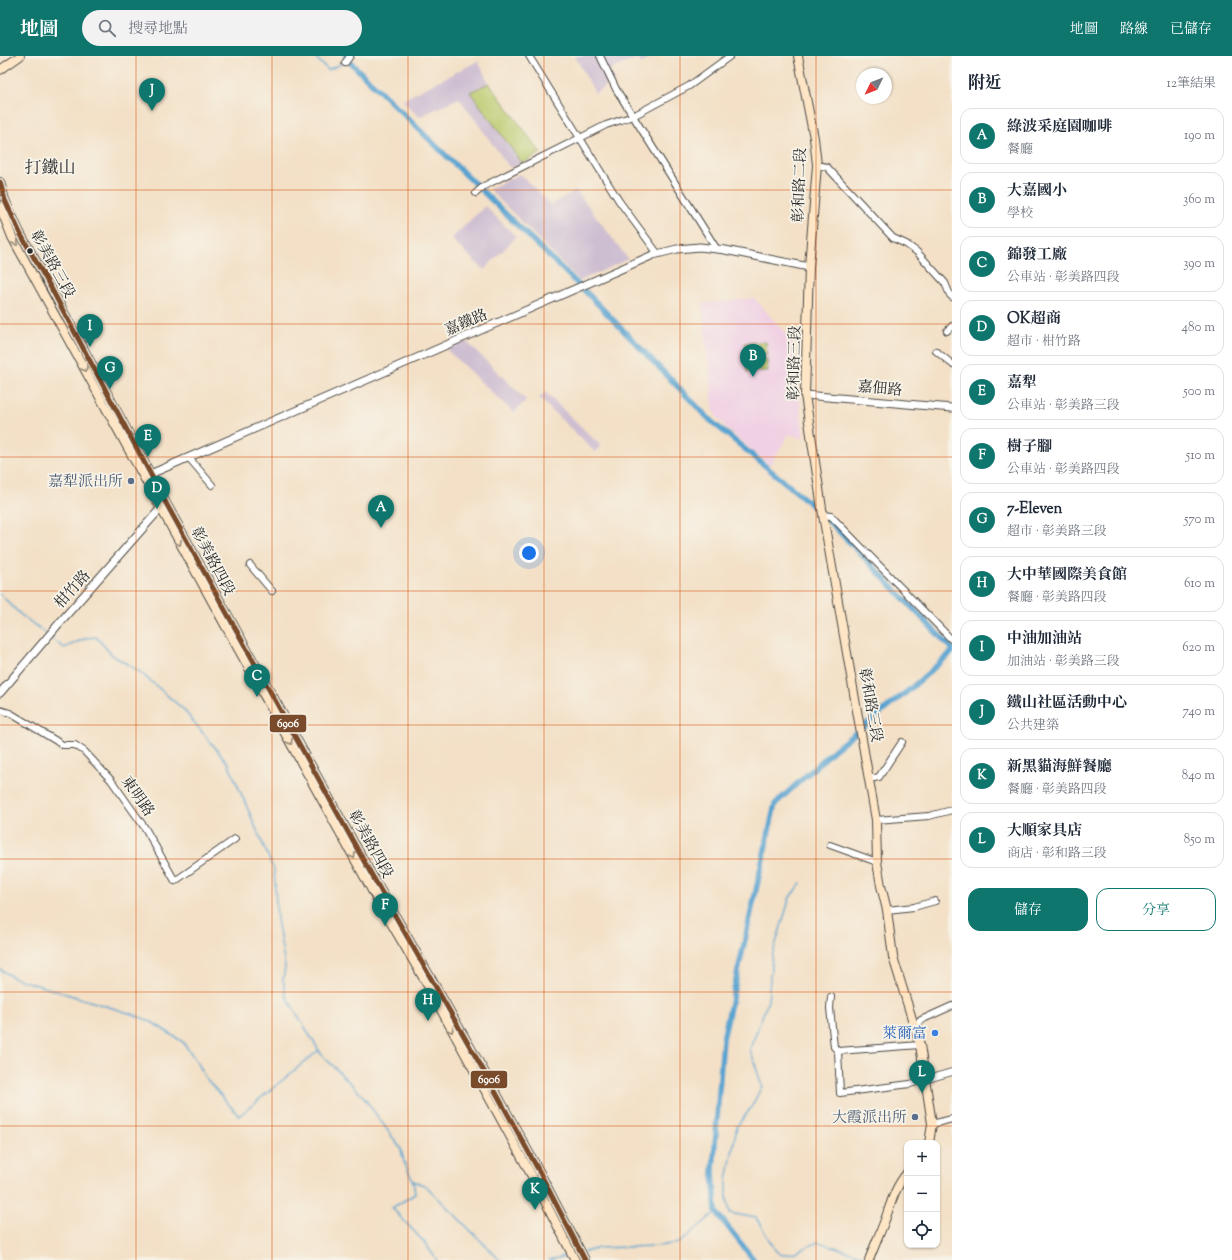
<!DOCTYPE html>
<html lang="zh-TW">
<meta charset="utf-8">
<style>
body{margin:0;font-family:"Sorts Mill Goudy","Noto Serif TC",serif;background:#f2f2f3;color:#1f2937}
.controls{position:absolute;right:12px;bottom:12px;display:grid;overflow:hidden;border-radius:8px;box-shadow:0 1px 3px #0004}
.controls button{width:36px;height:36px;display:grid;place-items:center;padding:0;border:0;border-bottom:1px solid #e0e1e3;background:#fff;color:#1f2937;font:20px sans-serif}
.compass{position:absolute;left:856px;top:12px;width:36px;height:36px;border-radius:50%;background:#fff;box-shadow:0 1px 3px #0004;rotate:227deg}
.you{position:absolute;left:529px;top:497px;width:14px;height:14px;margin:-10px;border:3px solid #fff;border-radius:50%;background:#1a73e8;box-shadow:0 0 0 6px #1a73e833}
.badge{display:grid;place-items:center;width:26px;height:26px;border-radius:50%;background:#0f766e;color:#fff;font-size:13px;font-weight:700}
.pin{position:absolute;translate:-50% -33px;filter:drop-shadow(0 1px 2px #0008)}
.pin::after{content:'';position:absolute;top:21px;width:14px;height:12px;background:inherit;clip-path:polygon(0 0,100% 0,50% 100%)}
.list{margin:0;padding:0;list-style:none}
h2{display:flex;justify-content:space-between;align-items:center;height:52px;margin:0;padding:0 16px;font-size:17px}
h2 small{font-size:13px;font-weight:400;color:#747a83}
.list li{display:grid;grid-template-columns:26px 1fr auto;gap:12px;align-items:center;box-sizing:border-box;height:56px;margin:0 8px 8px;padding:0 8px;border:1px solid #e0e1e3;border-radius:12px}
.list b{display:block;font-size:15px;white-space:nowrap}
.list p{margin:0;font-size:13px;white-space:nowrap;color:#747a83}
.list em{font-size:13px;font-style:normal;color:#747a83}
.actions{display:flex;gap:8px;padding:12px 16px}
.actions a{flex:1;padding:9px 0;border:1px solid #0f766e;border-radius:12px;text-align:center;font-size:14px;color:#0f766e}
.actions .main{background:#0f766e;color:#fff}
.icon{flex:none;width:22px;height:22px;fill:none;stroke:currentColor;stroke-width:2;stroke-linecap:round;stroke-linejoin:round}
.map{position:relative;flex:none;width:952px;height:1204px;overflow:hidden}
header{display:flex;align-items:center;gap:24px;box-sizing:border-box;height:56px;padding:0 20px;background:#0f766e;color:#fff}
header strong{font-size:19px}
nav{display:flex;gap:22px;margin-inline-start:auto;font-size:14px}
.search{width:280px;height:36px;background:#f2f2f3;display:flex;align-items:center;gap:10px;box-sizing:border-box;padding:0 14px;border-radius:22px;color:#747a83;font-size:15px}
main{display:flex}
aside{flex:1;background:#fff}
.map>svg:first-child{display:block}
.built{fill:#f0d0e4}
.industrial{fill:#cebed1}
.green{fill:#b9c96b;stroke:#727a4b}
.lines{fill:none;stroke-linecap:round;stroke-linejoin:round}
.stream{stroke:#58a3d0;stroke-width:1.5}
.canal{stroke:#58a3d0;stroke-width:5.5}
.minor-casing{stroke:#494642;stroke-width:8}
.tertiary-casing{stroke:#494642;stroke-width:9}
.secondary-casing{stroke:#494642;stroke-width:10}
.minor{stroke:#fff;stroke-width:6}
.tertiary{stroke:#fff;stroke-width:7}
.secondary{stroke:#fde5c5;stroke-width:8}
.bus-1-casing{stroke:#f7f3e8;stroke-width:8}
.bus-1{stroke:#7a4b2a;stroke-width:5}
.oneway{stroke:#948878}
.grid{fill:none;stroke:#d5540f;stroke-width:1;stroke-opacity:0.55}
.bus-dot{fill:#2b2b2b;stroke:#f7f3e8;stroke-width:1.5}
.service-dot{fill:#5c6f8a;stroke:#f7f3e8;stroke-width:1.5}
.shop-dot{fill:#3f7fe0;stroke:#f7f3e8;stroke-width:1.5}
.labels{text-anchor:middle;stroke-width:3.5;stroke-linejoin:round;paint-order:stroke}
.street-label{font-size:15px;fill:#2b2b2b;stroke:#f7f3e8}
.service-label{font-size:15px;fill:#4e5e75;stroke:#f7f3e8;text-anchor:end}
.shop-label{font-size:15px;fill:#366cbe;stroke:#f7f3e8;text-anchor:end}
.quarter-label{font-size:17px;fill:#2b2b2b;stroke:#f7f3e8}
.line-badge{stroke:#f7f3e8;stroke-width:1.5}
.badge-label{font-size:11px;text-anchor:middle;font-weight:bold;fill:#fff}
</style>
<header>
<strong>地圖</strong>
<div class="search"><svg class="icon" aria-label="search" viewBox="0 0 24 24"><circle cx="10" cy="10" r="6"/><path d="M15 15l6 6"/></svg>搜尋地點</div>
<nav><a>地圖</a><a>路線</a><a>已儲存</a></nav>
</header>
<main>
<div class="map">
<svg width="952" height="1204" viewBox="0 0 952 1204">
<rect width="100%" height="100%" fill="#f7f3e8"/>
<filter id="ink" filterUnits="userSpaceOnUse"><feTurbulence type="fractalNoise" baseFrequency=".025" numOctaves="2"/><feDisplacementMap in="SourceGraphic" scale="8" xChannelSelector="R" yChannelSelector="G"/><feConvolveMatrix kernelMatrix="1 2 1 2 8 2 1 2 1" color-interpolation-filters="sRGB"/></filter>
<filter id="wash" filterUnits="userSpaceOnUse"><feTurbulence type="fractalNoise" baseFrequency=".012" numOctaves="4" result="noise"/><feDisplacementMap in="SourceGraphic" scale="16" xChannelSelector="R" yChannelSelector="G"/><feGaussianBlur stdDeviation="0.9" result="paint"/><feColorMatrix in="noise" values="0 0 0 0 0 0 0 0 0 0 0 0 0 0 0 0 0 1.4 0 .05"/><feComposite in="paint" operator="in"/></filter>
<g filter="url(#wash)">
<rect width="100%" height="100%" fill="#f3e0c6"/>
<path class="built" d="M 754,242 L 792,285 L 804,383 L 789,378 L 770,409 L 728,374 L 714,357 L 702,248 Z"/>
<g class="industrial">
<path d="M 575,0 L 653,0 L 641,8 L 638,2 L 609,14 L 615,25 L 595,37 Z"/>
<path d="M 478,5 L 489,27 L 471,36 L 522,107 L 510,112 L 459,42 L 419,61 L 402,44 Z"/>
<path d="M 520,118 L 551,149 L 576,134 L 628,203 L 580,225 L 489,133 Z"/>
<path d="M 485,150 L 516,181 L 484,214 L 451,183 Z"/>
<path d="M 466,285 L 526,344 L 514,357 L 447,294 Z"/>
<path d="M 545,336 L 601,390 L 595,396 L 539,342 Z"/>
</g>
<g class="green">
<path d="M 489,27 L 541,97 L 522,107 L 470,36 Z"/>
<path d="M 766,286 L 767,299 L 746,299 L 745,287 Z"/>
<path d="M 767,303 L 768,315 L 747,316 L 746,304 Z"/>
</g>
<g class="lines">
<g class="stream">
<path d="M 314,0 L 328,14 L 343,7"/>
<path d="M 0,538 L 21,559 L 47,578"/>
<path d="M 50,581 L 64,592 L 86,582 L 96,581 L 112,599 L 140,616 L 183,653 L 228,707 L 274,814 L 277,863 L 285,911 L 283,924 L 286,940 L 321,998 L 362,1039 L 401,1093 L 404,1106 L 413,1125 L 426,1130 L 500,1204"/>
<path d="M 151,789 L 162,810"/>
<path d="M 801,827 L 790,841 L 772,900 L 768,945 L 750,993 L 762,1030 L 751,1052 L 737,1070 L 727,1124 L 727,1142 L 730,1157 L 756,1162 L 776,1195 L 782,1199 L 793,1197 L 818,1186 L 867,1201"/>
<path d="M 0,913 L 14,922 L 132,958 L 150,965 L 183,986 L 199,1009 L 204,1020 L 239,1060 L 319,994"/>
<path d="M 413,1125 L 415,1138 L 392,1152 L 424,1186 L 437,1204"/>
<path d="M 584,1196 L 599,1192 L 657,1190 L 679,1187 L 716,1156"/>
<path d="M 549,1204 L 570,1199"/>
</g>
<g class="canal">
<path d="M 346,0 L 351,7 L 591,241 L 711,365 L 811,448 L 836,472 L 952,593"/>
<path d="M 754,1204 L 716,1156 L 713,1115 L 723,983 L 775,748 L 834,694 L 909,634 L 952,596"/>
</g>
</g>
</g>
<g filter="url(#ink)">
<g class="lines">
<g class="minor-casing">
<g id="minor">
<path d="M 529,0 L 619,145 L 658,198"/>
<path d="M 600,0 L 616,33 L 716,192"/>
<path d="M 345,7 L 350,0"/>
<path d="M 817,109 L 827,111 L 893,182 L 906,188 L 917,196 L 945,227 L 950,239 L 952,241"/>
<path d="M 476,137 L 484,130 L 606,69 L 633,60 L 689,30 L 730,0"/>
<path d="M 947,275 L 952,270"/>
<path d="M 936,295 L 952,308"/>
<path d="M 189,402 L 212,429"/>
<path d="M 823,459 L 831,460 L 952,584"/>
<path d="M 250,509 L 272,535"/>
<path d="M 0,654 L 10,657 L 63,689 L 75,689 L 84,695 L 111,724 L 145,772 L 175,825 L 235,783"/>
<path d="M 869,723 L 879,721 L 902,686"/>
<path d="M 876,764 L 929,760 L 952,754"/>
<path d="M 830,789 L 877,806"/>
<path d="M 887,854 L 914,851 L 935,845"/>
<path d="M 831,941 L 830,952 L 834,991 L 838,995 L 920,989"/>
<path d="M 914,970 L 921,964 L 952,950"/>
<path d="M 838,995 L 840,1037 L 910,1028 L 952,1016"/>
<path d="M 932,1068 L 952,1063"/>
</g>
</g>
<g class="tertiary-casing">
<g id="tertiary">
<path d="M 805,339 L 952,352"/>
<path d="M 146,420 L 653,199 L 677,193 L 700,191 L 725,194 L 809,211"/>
<path d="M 0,637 L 62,564 L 160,453 L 165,450"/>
</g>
</g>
<g class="secondary-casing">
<g id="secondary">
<path d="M 798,0 L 814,82 L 817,109 L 809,211 L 805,339 L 823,459 L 876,764 L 877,806 L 881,830 L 887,854 L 893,901 L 920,989 L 932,1068 L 929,1087"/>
<path d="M 0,14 L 20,0"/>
<path d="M 0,126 L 5,144 L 20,177 L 51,232 L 167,449 L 365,807 L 489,1024 L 540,1117 L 585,1204"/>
<path d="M 0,151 L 12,181 L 225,569 L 374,838 L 428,930 L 533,1122 L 575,1204"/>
<path d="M 869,1204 C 874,1191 880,1177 885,1164 C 891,1147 895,1131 907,1117"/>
</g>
</g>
<use href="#minor" class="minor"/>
<use href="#tertiary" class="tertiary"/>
<use href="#secondary" class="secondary"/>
<g class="bus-1-casing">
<path id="bus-1" d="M 0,126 L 5,144 L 20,177 L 51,232 L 167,449 L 365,807 L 489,1024 L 540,1117 L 585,1204"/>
</g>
<use href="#bus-1" class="bus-1"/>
</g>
<defs><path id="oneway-chevron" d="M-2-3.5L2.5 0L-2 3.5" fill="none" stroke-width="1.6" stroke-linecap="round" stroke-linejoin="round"/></defs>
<g class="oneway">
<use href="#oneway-chevron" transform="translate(16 187) rotate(61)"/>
<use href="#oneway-chevron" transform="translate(85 313) rotate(61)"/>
<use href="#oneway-chevron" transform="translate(179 487) rotate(61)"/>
<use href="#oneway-chevron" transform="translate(290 686) rotate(61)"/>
<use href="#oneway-chevron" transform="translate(353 800) rotate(61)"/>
<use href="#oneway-chevron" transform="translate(451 974) rotate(62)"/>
</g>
</g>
<path class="grid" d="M 136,0 L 136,1204M 272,0 L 272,1204M 408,0 L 408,1204M 544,0 L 544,1204M 680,0 L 680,1204M 816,0 L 816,1204M 0,134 L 952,134M 0,268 L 952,268M 0,401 L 952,401M 0,535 L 952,535M 0,669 L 952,669M 0,803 L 952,803M 0,936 L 952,936M 0,1070 L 952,1070"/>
<circle class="bus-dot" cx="30" cy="195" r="3.5"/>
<g class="service-dot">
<circle cx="131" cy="425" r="4"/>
<circle cx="915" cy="1061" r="4"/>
</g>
<circle class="shop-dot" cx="935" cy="977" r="4"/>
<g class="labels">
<g class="street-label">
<text transform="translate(799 129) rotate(-88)" y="5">彰和路二段</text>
<text transform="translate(53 208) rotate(61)" y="5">彰美路三段</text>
<text transform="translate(466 266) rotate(-23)" y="5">嘉鐵路</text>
<text transform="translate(794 307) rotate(-89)" y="5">彰和路三段</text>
<text transform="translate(880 332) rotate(5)" y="5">嘉佃路</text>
<text transform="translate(213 505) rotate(62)" y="5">彰美路四段</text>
<text transform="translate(72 533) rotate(-48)" y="5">柑竹路</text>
<text transform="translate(871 649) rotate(80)" y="5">彰和路三段</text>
<text transform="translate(138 740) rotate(55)" y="5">東明路</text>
<text transform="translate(371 788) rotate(61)" y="5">彰美路四段</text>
</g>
<g class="service-label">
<text x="123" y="430">嘉犁派出所</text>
<text x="907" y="1066">大霞派出所</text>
</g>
<g class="shop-label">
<text x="927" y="982">萊爾富</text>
</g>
<g class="quarter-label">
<text x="50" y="117">打鐵山</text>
</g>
</g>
<g class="line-badge">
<rect x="269" y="658" width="38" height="19" rx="4" fill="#7a4b2a"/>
<rect x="470" y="1014" width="38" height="19" rx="4" fill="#7a4b2a"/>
</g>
<g class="badge-label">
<text x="288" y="671">6906</text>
<text x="489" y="1027">6906</text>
</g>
</svg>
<div class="controls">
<button>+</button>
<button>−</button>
<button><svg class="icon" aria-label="locate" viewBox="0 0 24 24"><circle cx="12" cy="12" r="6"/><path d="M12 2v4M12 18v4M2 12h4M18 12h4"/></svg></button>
</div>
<svg class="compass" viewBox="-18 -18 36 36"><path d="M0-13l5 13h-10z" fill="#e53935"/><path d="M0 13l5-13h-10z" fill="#747a83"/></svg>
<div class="you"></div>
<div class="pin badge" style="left:381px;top:472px">A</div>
<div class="pin badge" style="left:753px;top:321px">B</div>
<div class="pin badge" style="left:257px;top:641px">C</div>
<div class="pin badge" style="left:157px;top:453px">D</div>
<div class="pin badge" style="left:148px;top:401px">E</div>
<div class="pin badge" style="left:385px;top:870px">F</div>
<div class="pin badge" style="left:110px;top:333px">G</div>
<div class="pin badge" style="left:428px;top:965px">H</div>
<div class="pin badge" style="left:90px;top:291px">I</div>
<div class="pin badge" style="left:152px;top:55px">J</div>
<div class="pin badge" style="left:535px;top:1154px">K</div>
<div class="pin badge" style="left:922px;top:1037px">L</div>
</div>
<aside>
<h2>附近<small>12筆結果</small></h2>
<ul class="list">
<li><span class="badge">A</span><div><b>綠波采庭園咖啡</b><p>餐廳</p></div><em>190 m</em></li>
<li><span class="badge">B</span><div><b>大嘉國小</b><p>學校</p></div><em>360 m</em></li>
<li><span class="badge">C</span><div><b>錦發工廠</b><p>公車站 · 彰美路四段</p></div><em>390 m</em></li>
<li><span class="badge">D</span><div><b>OK超商</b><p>超市 · 柑竹路</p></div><em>480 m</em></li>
<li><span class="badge">E</span><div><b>嘉犁</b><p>公車站 · 彰美路三段</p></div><em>500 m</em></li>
<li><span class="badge">F</span><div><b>樹子腳</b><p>公車站 · 彰美路四段</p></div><em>510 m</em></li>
<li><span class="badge">G</span><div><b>7-Eleven</b><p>超市 · 彰美路三段</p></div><em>570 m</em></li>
<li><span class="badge">H</span><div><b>大中華國際美食館</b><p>餐廳 · 彰美路四段</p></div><em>610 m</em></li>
<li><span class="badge">I</span><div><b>中油加油站</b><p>加油站 · 彰美路三段</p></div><em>620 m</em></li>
<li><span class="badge">J</span><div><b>鐵山社區活動中心</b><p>公共建築</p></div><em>740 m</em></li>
<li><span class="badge">K</span><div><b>新黑貓海鮮餐廳</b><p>餐廳 · 彰美路四段</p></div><em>840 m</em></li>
<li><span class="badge">L</span><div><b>大順家具店</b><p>商店 · 彰和路三段</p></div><em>850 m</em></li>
</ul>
<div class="actions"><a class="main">儲存</a><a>分享</a></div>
</aside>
</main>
